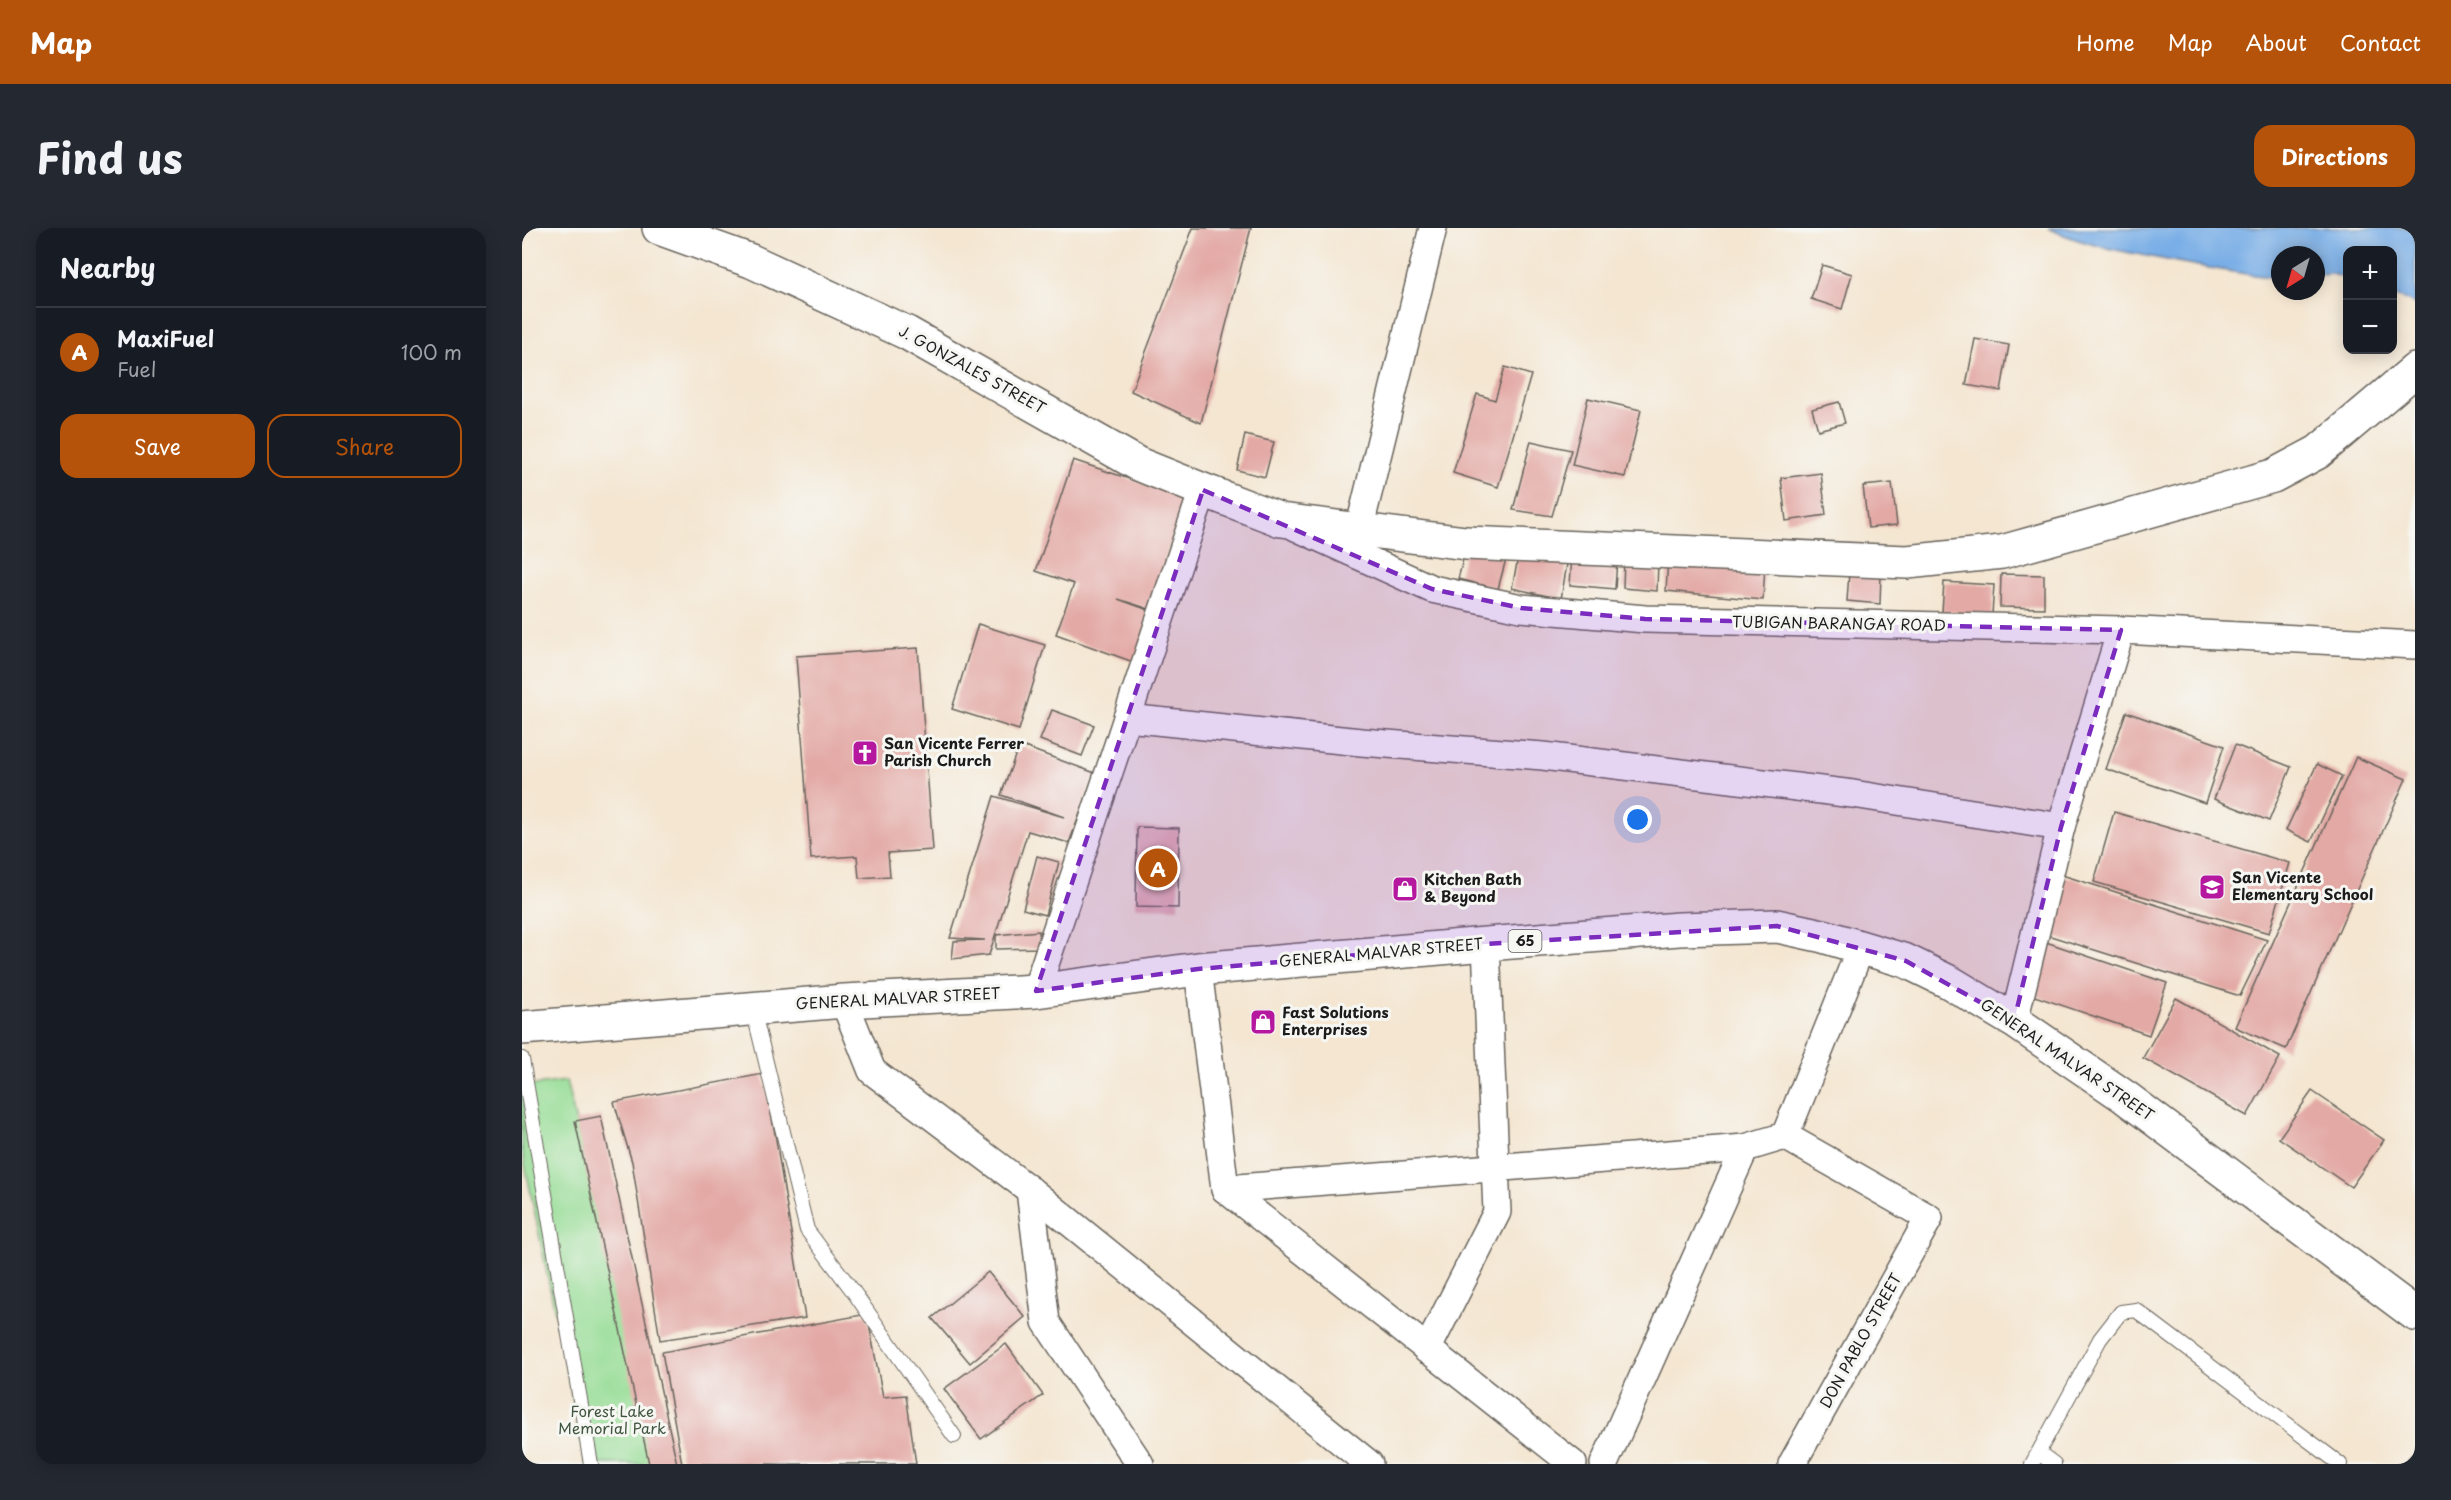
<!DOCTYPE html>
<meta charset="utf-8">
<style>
body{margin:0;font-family:"Playpen Sans",sans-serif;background:#242831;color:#f1f3f6}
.controls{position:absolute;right:18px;top:18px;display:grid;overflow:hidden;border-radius:12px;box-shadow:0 3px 15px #0003}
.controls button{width:54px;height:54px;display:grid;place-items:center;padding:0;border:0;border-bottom:2px solid #363941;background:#171b24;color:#f1f3f6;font:30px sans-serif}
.compass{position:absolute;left:1749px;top:18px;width:54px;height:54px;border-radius:50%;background:#171b24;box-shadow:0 3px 15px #0003;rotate:217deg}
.you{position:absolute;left:1116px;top:592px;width:21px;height:21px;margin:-15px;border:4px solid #fff;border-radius:50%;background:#1a73e8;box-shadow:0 0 0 9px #1a73e833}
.badge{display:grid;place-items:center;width:39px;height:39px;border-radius:50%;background:#b45309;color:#fff;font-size:20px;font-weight:700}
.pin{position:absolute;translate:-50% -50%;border:3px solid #fff;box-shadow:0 2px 6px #0006}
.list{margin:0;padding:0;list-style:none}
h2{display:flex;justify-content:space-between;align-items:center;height:78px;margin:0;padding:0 24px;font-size:26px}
h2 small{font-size:20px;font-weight:400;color:#9ea1a6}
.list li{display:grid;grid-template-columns:39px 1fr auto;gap:18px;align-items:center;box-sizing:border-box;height:90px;padding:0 24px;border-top:2px solid #363941}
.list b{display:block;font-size:22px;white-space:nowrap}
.list p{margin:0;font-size:20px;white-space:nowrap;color:#9ea1a6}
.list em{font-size:20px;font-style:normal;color:#9ea1a6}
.actions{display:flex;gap:12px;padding:18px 24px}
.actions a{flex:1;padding:14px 0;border:2px solid #b45309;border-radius:18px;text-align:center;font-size:21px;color:#b45309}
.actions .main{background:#b45309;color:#fff}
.map{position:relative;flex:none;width:1893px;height:1236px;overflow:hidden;border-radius:18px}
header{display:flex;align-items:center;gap:36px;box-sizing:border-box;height:84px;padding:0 30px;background:#b45309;color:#fff}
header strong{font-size:28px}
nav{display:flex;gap:33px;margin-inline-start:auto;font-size:21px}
.intro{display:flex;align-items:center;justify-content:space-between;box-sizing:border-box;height:144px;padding:0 36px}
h1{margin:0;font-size:42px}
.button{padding:15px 27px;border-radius:18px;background:#b45309;color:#fff;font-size:21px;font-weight:700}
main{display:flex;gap:36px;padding:0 36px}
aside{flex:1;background:#171b24;border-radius:18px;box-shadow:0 3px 15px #0003}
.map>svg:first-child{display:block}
.green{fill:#97dd96;stroke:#5a7c59;stroke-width:1.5}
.water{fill:#78ade6;stroke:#4a6481;stroke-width:1.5}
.building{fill:#e3a9a5}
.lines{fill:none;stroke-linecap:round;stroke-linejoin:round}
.lane-casing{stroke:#68635b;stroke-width:16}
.street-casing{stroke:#68635b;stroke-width:30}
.secondary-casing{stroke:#68635b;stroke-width:36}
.highway-casing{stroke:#68635b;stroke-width:36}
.lane{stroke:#fff;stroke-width:14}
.street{stroke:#fff;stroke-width:27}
.secondary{stroke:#fff;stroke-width:33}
.highway{stroke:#fff;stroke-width:33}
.marked{fill:#7b2cbf;fill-opacity:0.2;stroke:#7b2cbf;stroke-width:4.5;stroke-dasharray:12 8;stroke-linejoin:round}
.labels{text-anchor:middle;stroke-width:6;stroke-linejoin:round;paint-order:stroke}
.shield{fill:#f6f6f2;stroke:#5d5d5c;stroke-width:1.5}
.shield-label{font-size:14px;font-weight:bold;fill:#1c1c1c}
.street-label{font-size:15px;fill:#1c1c1c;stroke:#f6f6f2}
.poi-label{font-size:15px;font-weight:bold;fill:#1c1c1c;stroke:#f6f6f2;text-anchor:start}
.park-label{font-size:15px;fill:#415641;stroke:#f6f6f2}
</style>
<header>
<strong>Map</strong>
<nav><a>Home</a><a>Map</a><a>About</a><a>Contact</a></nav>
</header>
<div class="intro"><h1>Find us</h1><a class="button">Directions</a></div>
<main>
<aside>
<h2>Nearby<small></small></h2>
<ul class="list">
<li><span class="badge">A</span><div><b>MaxiFuel</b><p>Fuel</p></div><em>100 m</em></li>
</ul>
<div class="actions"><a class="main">Save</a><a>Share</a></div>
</aside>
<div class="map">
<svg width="1893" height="1236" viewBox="0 0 1893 1236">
<rect width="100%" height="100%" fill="#f6f6f2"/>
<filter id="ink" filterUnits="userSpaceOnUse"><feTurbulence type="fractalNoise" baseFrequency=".0167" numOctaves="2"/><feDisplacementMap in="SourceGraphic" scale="12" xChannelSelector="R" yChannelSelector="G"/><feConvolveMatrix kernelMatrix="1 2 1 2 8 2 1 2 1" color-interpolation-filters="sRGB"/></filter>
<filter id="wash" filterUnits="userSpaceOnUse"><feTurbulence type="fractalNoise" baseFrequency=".008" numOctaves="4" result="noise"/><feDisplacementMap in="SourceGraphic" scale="24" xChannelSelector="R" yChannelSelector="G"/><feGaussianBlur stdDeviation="1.35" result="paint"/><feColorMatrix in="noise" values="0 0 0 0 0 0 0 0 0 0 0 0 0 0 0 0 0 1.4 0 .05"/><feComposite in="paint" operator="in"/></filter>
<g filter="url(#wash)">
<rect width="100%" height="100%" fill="#f4e6d1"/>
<path class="green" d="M 44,853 L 136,1236 L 64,1236 L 0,922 L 0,859 Z"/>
<path class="water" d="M 1526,0 L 1893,0 L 1893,76 L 1871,67 L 1870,22 L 1826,22 L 1825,51 L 1811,46 L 1794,47 L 1794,27 L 1758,27 L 1758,50 C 1714,46 1672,37 1629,29 C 1595,22 1558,16 1526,0 Z"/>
<g id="blocks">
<g class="building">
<path d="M 671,0 L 729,0 L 679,195 L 609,163 Z"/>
<path d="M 1300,37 L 1330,46 L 1320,81 L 1289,71 Z"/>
<path d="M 1453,111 L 1487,117 L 1479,163 L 1444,157 Z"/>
<path d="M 983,139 L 1009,147 L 976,259 L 931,245 L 955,166 L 973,172 Z"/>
<path d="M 1066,170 L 1119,182 L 1103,249 L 1050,237 Z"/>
<path d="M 1317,174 L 1323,195 L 1296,202 L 1290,181 Z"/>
<path d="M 723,207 L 752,214 L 743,249 L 715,242 Z"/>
<path d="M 1009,213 L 1049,222 L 1030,288 L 991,282 Z"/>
<path d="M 551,232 L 664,270 L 627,381 L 596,371 L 632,384 L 614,435 L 534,406 L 552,356 L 514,343 Z"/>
<path d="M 1299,245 L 1304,287 L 1264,293 L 1259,250 Z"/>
<path d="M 1370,255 L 1375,297 L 1346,300 L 1341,258 Z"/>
<path d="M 944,320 L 984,331 L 976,361 L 936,351 Z"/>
<path d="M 997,325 L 1045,336 L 1039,371 L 990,360 Z"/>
<path d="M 1050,327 L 1095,331 L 1093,361 L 1048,357 Z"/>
<path d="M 1102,331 L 1136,333 L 1135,363 L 1101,360 Z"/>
<path d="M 1146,331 L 1243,337 L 1241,372 L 1144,363 Z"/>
<path d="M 1327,344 L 1359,346 L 1358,376 L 1325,373 Z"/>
<path d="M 1479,346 L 1522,347 L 1522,380 L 1478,379 Z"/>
<path d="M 1422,354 L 1472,357 L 1470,387 L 1420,384 Z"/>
<path d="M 456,396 L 523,417 L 497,502 L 430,481 Z"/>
<path d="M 396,420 L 411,622 L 366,625 L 368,648 L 337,650 L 335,628 L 289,631 L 274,428 Z"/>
<path d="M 530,482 L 572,497 L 560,528 L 518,512 Z"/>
<path d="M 1604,484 L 1702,518 L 1683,575 L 1584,541 Z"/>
<path d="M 497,517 L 573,545 L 547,615 L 506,603 L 467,727 L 430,731 L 432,713 L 463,712 L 428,710 L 472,568 L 542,589 L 479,567 Z"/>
<path d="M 1713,517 L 1769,539 L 1747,593 L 1692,571 Z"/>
<path d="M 1834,529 L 1884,551 L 1764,821 L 1713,799 Z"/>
<path d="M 1795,536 L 1820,548 L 1789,614 L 1764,602 Z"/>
<path d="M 1592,584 L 1768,635 L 1747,705 L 1572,654 Z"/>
<path d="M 615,599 L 657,600 L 656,680 L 614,679 Z"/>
<path d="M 515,628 L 537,634 L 523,687 L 501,681 Z"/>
<path d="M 1537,646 L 1745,712 L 1718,768 L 1519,705 Z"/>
<path d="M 517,703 L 517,720 L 474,721 L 474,707 Z"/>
<path d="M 1518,712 L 1645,755 L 1627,807 L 1501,764 Z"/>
<path d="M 1654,770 L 1758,829 L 1725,888 L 1621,830 Z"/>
<path d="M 241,846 L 253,906 L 283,1090 L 138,1112 L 110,934 L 92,874 Z"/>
<path d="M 1790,863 L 1862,912 L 1829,959 L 1757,910 Z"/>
<path d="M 79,888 L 155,1236 L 127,1236 L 53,893 Z"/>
<path d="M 466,1044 L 503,1089 L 448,1135 L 410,1090 Z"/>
<path d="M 345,1086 L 361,1169 L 384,1167 L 394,1236 L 160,1236 L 140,1124 Z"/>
<path d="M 484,1116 L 521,1167 L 459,1211 L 422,1161 Z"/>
</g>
</g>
</g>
<g filter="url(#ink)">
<use href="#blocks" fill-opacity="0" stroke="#68635b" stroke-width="1.5"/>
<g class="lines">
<g class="lane-casing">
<g id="lane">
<path d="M 231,781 L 285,1002 L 331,1063 L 432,1208"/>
<path d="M 0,831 L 69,1236"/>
<path d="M 1517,1225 L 1532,1236"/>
<path d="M 1510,1236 L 1578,1111 L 1599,1084 L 1614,1082 L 1818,1236"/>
<path d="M 1891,1236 L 1893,1233"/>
</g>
</g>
<g class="street-casing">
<g id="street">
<path d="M 774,299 L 910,361 L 999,380 L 1123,391 L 1599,402 L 1893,417"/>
<path d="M 837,302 L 911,0"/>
<path d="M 605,490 L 839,514 L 1021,528 L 1331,566 L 1539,599"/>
<path d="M 676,741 L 703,961 L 1051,1236"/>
<path d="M 514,763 L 681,262"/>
<path d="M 322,773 L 350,843 L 508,962 L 847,1236"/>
<path d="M 1492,793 L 1539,599 L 1599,402"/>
<path d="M 1263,908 L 1339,719"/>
<path d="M 703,961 L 1223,920 L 1263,908 L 1407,990 L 1270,1236"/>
<path d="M 508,962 L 524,1094 L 618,1236"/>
<path d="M 905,1122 L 975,984 L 964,716"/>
<path d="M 1082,1236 L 1223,920"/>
</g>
</g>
<g class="secondary-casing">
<path id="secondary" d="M 137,0 L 229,33 L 385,105 L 616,236 L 681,262 L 759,292 L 944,315 L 1385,334 L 1480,324 L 1751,248 L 1796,224 L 1893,142"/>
</g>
<g class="highway-casing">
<path id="highway" d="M 0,800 L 322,773 L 514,763 L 676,741 L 964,716 L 1157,701 L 1255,698 L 1301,708 L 1384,733 L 1429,755 L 1492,793 L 1603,869 L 1893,1086"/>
</g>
<use href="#lane" class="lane"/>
<use href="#street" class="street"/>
<use href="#secondary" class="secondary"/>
<use href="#highway" class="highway"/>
</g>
</g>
<path class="marked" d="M 681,262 L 910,361 L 999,380 L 1123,391 L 1599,402 L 1539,599 L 1492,793 L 1384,733 L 1255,698 L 964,716 L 676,741 L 514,763 Z"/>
<defs>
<g id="church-square" transform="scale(1.35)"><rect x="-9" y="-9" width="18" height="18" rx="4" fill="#b5179e" stroke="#f6f6f2"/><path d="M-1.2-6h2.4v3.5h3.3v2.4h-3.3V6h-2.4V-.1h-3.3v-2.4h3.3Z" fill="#fff"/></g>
<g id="school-square" transform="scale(1.35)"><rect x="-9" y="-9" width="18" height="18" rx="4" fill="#b5179e" stroke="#f6f6f2"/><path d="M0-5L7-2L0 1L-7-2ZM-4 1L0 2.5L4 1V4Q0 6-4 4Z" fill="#fff"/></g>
<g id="shop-square" transform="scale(1.35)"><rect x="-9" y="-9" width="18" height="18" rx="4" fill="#b5179e" stroke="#f6f6f2"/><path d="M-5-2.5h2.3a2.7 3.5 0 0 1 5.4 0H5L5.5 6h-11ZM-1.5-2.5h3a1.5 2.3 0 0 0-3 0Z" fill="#fff"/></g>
</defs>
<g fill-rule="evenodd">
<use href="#church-square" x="343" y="525"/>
<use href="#school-square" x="1690" y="659"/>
<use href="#shop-square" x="883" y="661"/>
<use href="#shop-square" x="741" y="794"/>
</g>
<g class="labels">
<rect class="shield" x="986.5" y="702" width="33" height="22" rx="4.5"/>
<g class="shield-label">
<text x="1003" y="718">65</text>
</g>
<g class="street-label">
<text transform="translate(450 142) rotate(29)" y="5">J. GONZALES STREET</text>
<text transform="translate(1317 396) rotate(1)" y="5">TUBIGAN BARANGAY ROAD</text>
<text transform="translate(859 725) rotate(-5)" y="5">GENERAL MALVAR STREET</text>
<text transform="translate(376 771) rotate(-3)" y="5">GENERAL MALVAR STREET</text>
<text transform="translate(1545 832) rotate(34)" y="5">GENERAL MALVAR STREET</text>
<text transform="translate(1339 1113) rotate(-61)" y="5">DON PABLO STREET</text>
</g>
<g class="poi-label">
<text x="362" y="521">San Vicente Ferrer<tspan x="362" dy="17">Parish Church</tspan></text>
<text x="1710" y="655">San Vicente<tspan x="1710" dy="17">Elementary School</tspan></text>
<text x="902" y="657">Kitchen Bath<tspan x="902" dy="17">&amp; Beyond</tspan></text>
<text x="760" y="790">Fast Solutions<tspan x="760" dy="17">Enterprises</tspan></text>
</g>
<g class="park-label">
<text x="90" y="1189">Forest Lake<tspan x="90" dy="17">Memorial Park</tspan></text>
</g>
</g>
</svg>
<div class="controls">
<button>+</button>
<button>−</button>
</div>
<svg class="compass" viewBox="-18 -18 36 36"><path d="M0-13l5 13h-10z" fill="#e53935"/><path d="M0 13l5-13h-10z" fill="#9ea1a6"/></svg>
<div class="you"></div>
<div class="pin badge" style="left:636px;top:640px">A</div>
</div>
</main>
